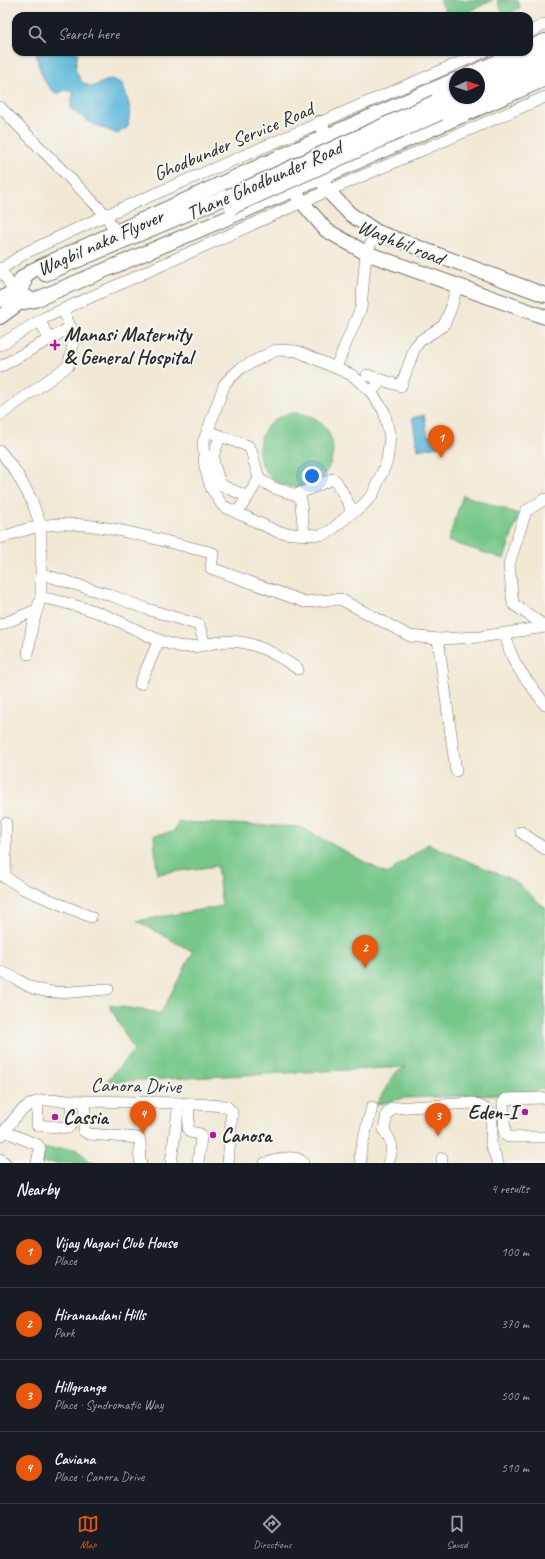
<!DOCTYPE html>
<meta charset="utf-8">
<style>
body{margin:0;font-family:Caveat,sans-serif;background:#242831;color:#f1f3f6}
.compass{position:absolute;left:449px;top:68px;width:36px;height:36px;border-radius:50%;background:#171b24;box-shadow:0 1px 3px #0004;rotate:87deg}
.you{position:absolute;left:312px;top:476px;width:14px;height:14px;margin:-10px;border:3px solid #fff;border-radius:50%;background:#1a73e8;box-shadow:0 0 0 6px #1a73e833}
.badge{display:grid;place-items:center;width:26px;height:26px;border-radius:50%;background:#ea580c;color:#fff;font-size:13px;font-weight:700}
.pin{position:absolute;translate:-50% -33px;filter:drop-shadow(0 1px 2px #0008)}
.pin::after{content:'';position:absolute;top:21px;width:14px;height:12px;background:inherit;clip-path:polygon(0 0,100% 0,50% 100%)}
.list{margin:0;padding:0;list-style:none}
h2{display:flex;justify-content:space-between;align-items:center;height:52px;margin:0;padding:0 16px;font-size:17px}
h2 small{font-size:13px;font-weight:400;color:#9ea1a6}
.list li{display:grid;grid-template-columns:26px 1fr auto;gap:12px;align-items:center;box-sizing:border-box;height:72px;padding:0 16px;border-top:1px solid #363941}
.list b{display:block;font-size:15px;white-space:nowrap}
.list p{margin:0;font-size:13px;white-space:nowrap;color:#9ea1a6}
.list em{font-size:13px;font-style:normal;color:#9ea1a6}
.icon{flex:none;width:22px;height:22px;fill:none;stroke:currentColor;stroke-width:2;stroke-linecap:round;stroke-linejoin:round}
.map{position:relative;flex:none;width:545px;height:1163px;overflow:hidden}
.search{position:absolute;background:#171b24;box-shadow:0 1px 3px #0004;left:12px;right:12px;top:12px;height:44px;display:flex;align-items:center;gap:10px;box-sizing:border-box;padding:0 14px;border-radius:12px;color:#9ea1a6;font-size:15px}
.sheet{height:340px;background:#171b24}
nav{display:flex;justify-content:space-around;align-items:center;box-sizing:border-box;height:56px;border-top:1px solid #363941;background:#171b24;font-size:11px;color:#9ea1a6}
nav a{display:grid;justify-items:center;gap:2px}
nav .on{color:#ea580c}
.map>svg:first-child{display:block}
.green{fill:#76c789;stroke:#50795a}
.water{fill:#5ab7d9;stroke:#427182}
.lines{fill:none;stroke-linecap:round;stroke-linejoin:round}
.minor-casing{stroke:#716e66;stroke-width:12}
.major-casing{stroke:#716e66;stroke-width:16}
.minor{stroke:#fff;stroke-width:11}
.major{stroke:#fff;stroke-width:14}
.major-bridge-casing{stroke:#716e66;stroke-width:16;stroke-linecap:butt}
.major-bridge{stroke:#fff;stroke-width:14}
.poi-dot{fill:#b5179e;stroke:#f6f6f2;stroke-width:1.5}
.labels{text-anchor:middle;stroke-width:4;stroke-linejoin:round;paint-order:stroke}
.street-label{font-size:20px;fill:#2b2b2b;stroke:#f6f6f2}
.poi-label{font-size:20px;font-weight:bold;fill:#2b2b2b;stroke:#f6f6f2;text-anchor:start}
</style>
<div class="map">
<svg width="545" height="1163" viewBox="0 0 545 1163">
<rect width="100%" height="100%" fill="#f6f6f2"/>
<filter id="ink" filterUnits="userSpaceOnUse"><feTurbulence type="fractalNoise" baseFrequency=".025" numOctaves="2"/><feDisplacementMap in="SourceGraphic" scale="8" xChannelSelector="R" yChannelSelector="G"/><feConvolveMatrix kernelMatrix="1 2 1 2 8 2 1 2 1" color-interpolation-filters="sRGB"/></filter>
<filter id="wash" filterUnits="userSpaceOnUse"><feTurbulence type="fractalNoise" baseFrequency=".012" numOctaves="4" result="noise"/><feDisplacementMap in="SourceGraphic" scale="16" xChannelSelector="R" yChannelSelector="G"/><feGaussianBlur stdDeviation="0.9" result="paint"/><feColorMatrix in="noise" values="0 0 0 0 0 0 0 0 0 0 0 0 0 0 0 0 0 1.4 0 .05"/><feComposite in="paint" operator="in"/></filter>
<g filter="url(#wash)">
<rect width="100%" height="100%" fill="#f2e9d5"/>
<g class="green">
<path d="M 440,0 L 493,0 L 459,16 L 448,16 Z"/>
<path d="M 497,0 L 517,0 L 520,8 L 504,15 Z"/>
<circle cx="296" cy="450" r="37"/>
<path d="M 463,495 L 519,514 L 504,559 L 448,541 Z"/>
<path d="M 179,822 L 300,827 L 387,874 L 428,844 L 515,881 L 545,908 L 545,1089 L 501,1095 L 404,1098 L 376,1105 L 394,1074 L 406,1067 L 106,1082 L 134,1050 L 109,1005 L 161,1013 L 193,952 L 137,921 L 222,906 L 217,866 L 157,874 L 154,835 L 173,832 Z"/>
<path d="M 43,1149 L 76,1149 L 91,1162 L 102,1163 L 42,1163 Z"/>
</g>
<g class="water">
<path d="M 36,52 L 78,52 L 75,70 L 82,82 L 92,87 L 111,79 L 123,84 L 130,108 L 128,127 L 117,134 L 89,122 L 71,109 L 71,101 L 74,93 L 65,90 L 57,94 C 42,84 39,68 36,52 Z"/>
<path d="M 424,415 L 428,436 L 442,434 L 444,445 L 418,450 L 412,418 Z"/>
</g>
</g>
<g filter="url(#ink)">
<g class="lines">
<g class="minor-casing">
<g id="minor">
<path d="M 529,32 L 545,24"/>
<path d="M 0,107 L 106,215 L 115,232"/>
<path d="M 0,268 L 14,291"/>
<path d="M 0,270 L 25,253 L 106,215 L 484,52"/>
<path d="M 40,321 L 49,339"/>
<path d="M 0,345 L 44,318 L 302,202 L 545,97"/>
<path d="M 0,367 L 71,327"/>
<path d="M 336,367 L 361,308 L 366,253 L 377,232"/>
<path d="M 367,375 L 382,380"/>
<path d="M 371,392 L 382,380 L 401,386 L 415,347 L 421,340 L 444,325 L 451,308 L 457,285"/>
<path d="M 0,415 L 68,366 C 76,339 75,336 63,310"/>
<path d="M 207,431 L 248,446 L 251,450 L 259,479 L 274,488 L 296,495 L 332,479 L 336,481 L 350,506 L 350,514 L 329,532 L 321,535 L 293,534 L 278,532 L 223,506 L 211,488 L 205,467 L 203,443 L 225,383 L 241,368 L 276,350 L 297,351 L 352,375 L 371,392 L 384,411 L 390,437 L 387,461 L 373,494 L 361,507 L 350,514"/>
<path d="M 221,436 C 210,460 212,459 220,483 L 223,486 L 248,497"/>
<path d="M 0,451 L 16,472 L 31,499 L 41,526 L 41,597 L 32,626 L 28,654"/>
<path d="M 300,494 L 304,535"/>
<path d="M 545,499 L 526,511 L 509,564 L 513,604 L 545,626"/>
<path d="M 237,513 L 259,479"/>
<path d="M 0,538 C 13,534 27,528 41,526 C 91,517 163,542 213,553 L 211,568 L 305,602 L 340,599 L 410,636 L 438,639 L 480,637 L 545,627"/>
<path d="M 42,574 L 110,595 L 147,609 L 199,625 L 205,645"/>
<path d="M 41,597 C 58,601 75,605 91,610 C 121,619 147,639 178,646 C 193,649 205,644 220,642 C 249,638 275,653 298,669"/>
<path d="M 0,625 L 36,610"/>
<path d="M 506,634 C 510,666 529,680 545,705"/>
<path d="M 438,639 L 456,771"/>
<path d="M 140,684 L 159,640"/>
<path d="M 521,832 L 545,849"/>
<path d="M 0,874 L 24,889 L 91,917"/>
<path d="M 5,878 L 6,823"/>
<path d="M 0,972 C 14,975 23,985 36,989 C 58,996 86,990 108,989"/>
<path d="M 545,1098 L 506,1099 L 503,1103 L 505,1135 L 508,1137 L 545,1137"/>
<path d="M 38,1101 L 37,1125 L 68,1128 L 70,1126 L 72,1101"/>
<path d="M 85,1102 L 84,1131 L 89,1134 L 139,1138 C 143,1146 137,1155 141,1163"/>
<path d="M 189,1104 L 188,1129 L 190,1132 L 200,1134 L 201,1137 L 198,1163"/>
<path d="M 4,1131 L 38,1145 L 40,1148 L 37,1163"/>
<path d="M 0,1136 C 16,1119 19,1105 44,1100 L 179,1103 L 226,1106 L 232,1112 L 228,1163"/>
<path d="M 442,1158 L 442,1163"/>
<path d="M 0,1159 L 5,1163"/>
<path d="M 171,1163 L 179,1103"/>
<path d="M 265,1163 C 276,1161 296,1152 303,1163"/>
<path d="M 361,1163 L 360,1153 L 372,1107"/>
<path d="M 388,1163 C 394,1147 393,1144 384,1130 L 387,1114 L 393,1108 L 473,1103 L 486,1109 L 492,1115 L 491,1145 L 498,1163"/>
</g>
</g>
<g class="major-casing">
<g id="major">
<path d="M 529,48 L 545,41"/>
<path d="M 470,74 L 520,52"/>
<path d="M 479,82 L 545,53"/>
<path d="M 479,95 L 545,66"/>
<path d="M 435,102 L 455,93"/>
<path d="M 440,113 L 473,98"/>
<path d="M 320,123 L 326,136"/>
<path d="M 316,171 L 328,191 L 350,214 L 377,232 L 545,295"/>
<path d="M 288,182 L 302,202 L 326,230 L 366,253 L 545,317"/>
<path d="M 45,274 L 229,196"/>
<path d="M 17,288 L 21,279 L 33,270 L 299,148 L 455,80"/>
<path d="M 0,300 L 24,284"/>
<path d="M 20,303 L 35,300 L 293,190 L 545,79"/>
<path d="M 0,317 L 27,297"/>
</g>
</g>
<use href="#minor" class="minor"/>
<use href="#major" class="major"/>
<g class="major-bridge-casing">
<g id="major-bridge">
<path d="M 229,196 L 435,102"/>
<path d="M 232,207 L 440,113"/>
</g>
</g>
<use href="#major-bridge" class="major-bridge"/>
</g>
</g>
<g class="poi-dot">
<path d="M53 339h4v4h4v4h-4v4h-4v-4h-4v-4h4z"/>
<circle cx="525" cy="1112" r="4"/>
<circle cx="55" cy="1117" r="4"/>
<circle cx="213" cy="1135" r="4"/>
</g>
<g class="labels">
<g class="street-label">
<text transform="translate(233 141) rotate(-23)" y="7">Ghodbunder Service Road</text>
<text transform="translate(264 180) rotate(-24)" y="7">Thane Ghodbunder Road</text>
<text transform="translate(100 242) rotate(-24)" y="7">Wagbil naka Flyover</text>
<text transform="translate(401 242) rotate(22)" y="7">Waghbil road</text>
<text transform="translate(136 1085) rotate(1)" y="7">Canora Drive</text>
</g>
<g class="poi-label">
<text x="64" y="341">Manasi Maternity<tspan x="64" dy="23">&amp; General Hospital</tspan></text>
<text x="517" y="1119" text-anchor="end">Eden-I</text>
<text x="63" y="1124">Cassia</text>
<text x="221" y="1142">Canosa</text>
</g>
</g>
</svg>
<svg class="compass" viewBox="-18 -18 36 36"><path d="M0-13l5 13h-10z" fill="#e53935"/><path d="M0 13l5-13h-10z" fill="#9ea1a6"/></svg>
<div class="you"></div>
<div class="pin badge" style="left:441px;top:458px">1</div>
<div class="pin badge" style="left:365px;top:968px">2</div>
<div class="pin badge" style="left:438px;top:1136px">3</div>
<div class="pin badge" style="left:143px;top:1134px">4</div>
<div class="search"><svg class="icon" aria-label="search" viewBox="0 0 24 24"><circle cx="10" cy="10" r="6"/><path d="M15 15l6 6"/></svg>Search here</div>
</div>
<section class="sheet">
<h2>Nearby<small>4 results</small></h2>
<ul class="list">
<li><span class="badge">1</span><div><b>Vijay Nagari Club House</b><p>Place</p></div><em>100 m</em></li>
<li><span class="badge">2</span><div><b>Hiranandani Hills</b><p>Park</p></div><em>370 m</em></li>
<li><span class="badge">3</span><div><b>Hillgrange</b><p>Place · Syndromatic Way</p></div><em>500 m</em></li>
<li><span class="badge">4</span><div><b>Caviana</b><p>Place · Canora Drive</p></div><em>510 m</em></li>
</ul>
</section>
<nav>
<a class="on"><svg class="icon" aria-label="map" viewBox="0 0 24 24"><path d="M3 6l6-2 6 2 6-2v14l-6 2-6-2-6 2zM9 4v14M15 6v14"/></svg>Map</a>
<a><svg class="icon" aria-label="directions" viewBox="0 0 24 24"><path d="M12 3l9 9-9 9-9-9zM9 14v-3h6M13 9l2 2-2 2"/></svg>Directions</a>
<a><svg class="icon" aria-label="saved" viewBox="0 0 24 24"><path d="M7 4h10v16l-5-4-5 4z"/></svg>Saved</a>
</nav>
